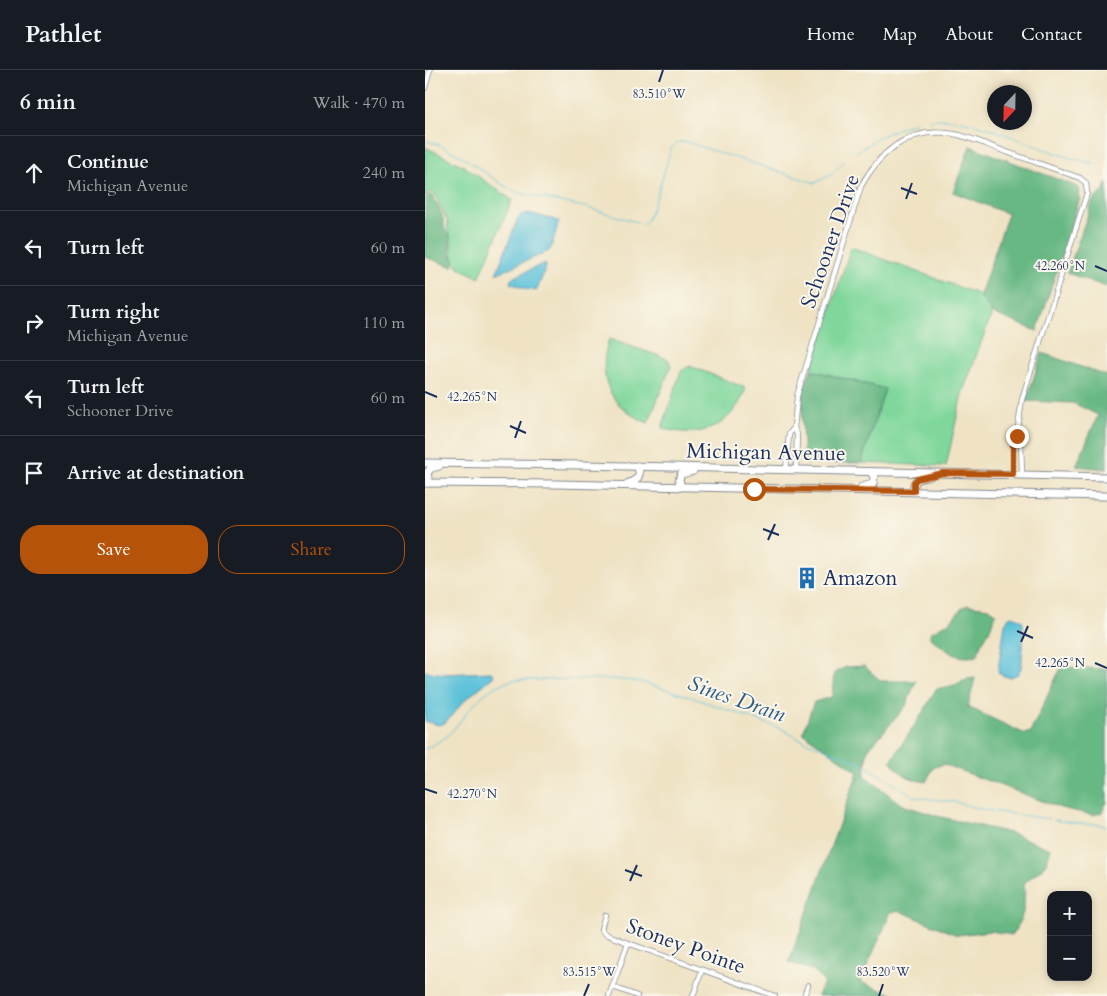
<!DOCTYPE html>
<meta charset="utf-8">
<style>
body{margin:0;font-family:Cardo,serif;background:#20242c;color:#f1f3f6}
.controls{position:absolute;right:15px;bottom:15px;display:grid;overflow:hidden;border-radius:10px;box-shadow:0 2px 8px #0003}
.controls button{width:45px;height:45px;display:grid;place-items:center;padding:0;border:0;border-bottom:1px solid #363941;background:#171b24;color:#f1f3f6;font:25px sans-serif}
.compass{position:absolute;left:562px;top:15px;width:45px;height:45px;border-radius:50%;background:#171b24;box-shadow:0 2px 8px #0003;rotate:202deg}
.stop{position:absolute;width:15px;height:15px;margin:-11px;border:4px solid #b45309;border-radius:50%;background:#fff}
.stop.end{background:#b45309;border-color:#fff;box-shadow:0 1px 5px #0008}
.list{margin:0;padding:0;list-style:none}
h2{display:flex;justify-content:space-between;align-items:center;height:65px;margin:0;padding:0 20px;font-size:21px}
h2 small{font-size:16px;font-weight:400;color:#9ea1a6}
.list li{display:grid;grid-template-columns:32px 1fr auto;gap:15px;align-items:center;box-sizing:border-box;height:75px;padding:0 20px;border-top:1px solid #363941}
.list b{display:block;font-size:19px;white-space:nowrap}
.list p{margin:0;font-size:16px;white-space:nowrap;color:#9ea1a6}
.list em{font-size:16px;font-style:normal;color:#9ea1a6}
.actions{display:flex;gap:10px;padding:15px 20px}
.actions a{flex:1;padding:11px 0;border:1px solid #b45309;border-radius:20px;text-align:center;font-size:18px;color:#b45309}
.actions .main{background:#b45309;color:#fff}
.icon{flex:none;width:28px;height:28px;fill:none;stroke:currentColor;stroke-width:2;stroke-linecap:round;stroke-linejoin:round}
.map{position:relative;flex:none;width:682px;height:926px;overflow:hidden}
header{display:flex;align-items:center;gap:30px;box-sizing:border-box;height:70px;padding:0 25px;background:#171b24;border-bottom:1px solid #363941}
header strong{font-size:24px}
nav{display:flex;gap:28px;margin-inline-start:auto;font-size:18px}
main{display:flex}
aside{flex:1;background:#171b24}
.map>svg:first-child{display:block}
.green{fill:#7fd79b;stroke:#4d837c}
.forest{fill:#67b883;stroke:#417470}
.water{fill:#5bc1d8;stroke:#3b789b}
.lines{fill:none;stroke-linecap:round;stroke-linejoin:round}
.stream{stroke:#5bc1d8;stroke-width:1}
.minor-casing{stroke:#858991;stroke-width:6}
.primary-casing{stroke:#858991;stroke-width:9}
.minor{stroke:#fff;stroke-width:4.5}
.primary{stroke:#fff;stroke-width:7}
.route{stroke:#b45309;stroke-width:6}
.ticks{fill:none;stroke:#1b2f5e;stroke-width:2}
.labels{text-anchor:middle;stroke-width:4;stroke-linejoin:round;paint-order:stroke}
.street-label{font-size:21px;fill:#1b2f5e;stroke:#fbf7ec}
.poi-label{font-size:21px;fill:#1b2f5e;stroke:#fbf7ec;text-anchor:start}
.water-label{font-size:22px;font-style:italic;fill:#2e5b83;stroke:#fbf7ec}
.ticks-label{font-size:12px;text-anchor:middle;fill:#1b2f5e;stroke:#fbf7ec;stroke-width:4;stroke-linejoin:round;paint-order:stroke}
</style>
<header>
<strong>Pathlet</strong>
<nav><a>Home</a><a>Map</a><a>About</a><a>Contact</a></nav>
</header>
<main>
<aside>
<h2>6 min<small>Walk · 470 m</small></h2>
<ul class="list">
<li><svg class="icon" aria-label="ahead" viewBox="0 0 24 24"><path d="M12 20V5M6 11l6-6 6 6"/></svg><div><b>Continue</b><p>Michigan Avenue</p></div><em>240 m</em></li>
<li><svg class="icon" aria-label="left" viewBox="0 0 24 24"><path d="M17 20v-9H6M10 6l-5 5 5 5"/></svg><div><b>Turn left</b></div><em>60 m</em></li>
<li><svg class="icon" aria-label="right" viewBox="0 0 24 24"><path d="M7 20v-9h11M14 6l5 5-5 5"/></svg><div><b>Turn right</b><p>Michigan Avenue</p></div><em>110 m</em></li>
<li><svg class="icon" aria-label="left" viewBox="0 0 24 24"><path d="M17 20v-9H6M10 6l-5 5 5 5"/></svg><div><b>Turn left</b><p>Schooner Drive</p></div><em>60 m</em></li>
<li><svg class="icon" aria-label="arrive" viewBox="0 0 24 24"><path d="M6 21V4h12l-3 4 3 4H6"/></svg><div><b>Arrive at destination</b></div></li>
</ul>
<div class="actions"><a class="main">Save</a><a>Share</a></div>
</aside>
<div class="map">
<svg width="682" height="926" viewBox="0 0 682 926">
<rect width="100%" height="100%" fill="#fbf7ec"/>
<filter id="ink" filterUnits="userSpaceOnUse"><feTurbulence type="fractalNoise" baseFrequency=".02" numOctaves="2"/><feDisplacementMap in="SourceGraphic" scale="10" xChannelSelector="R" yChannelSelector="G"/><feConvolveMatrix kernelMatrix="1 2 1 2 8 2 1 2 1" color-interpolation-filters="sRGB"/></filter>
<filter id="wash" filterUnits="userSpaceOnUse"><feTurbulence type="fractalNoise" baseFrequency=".0096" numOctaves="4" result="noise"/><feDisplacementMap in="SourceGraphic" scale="20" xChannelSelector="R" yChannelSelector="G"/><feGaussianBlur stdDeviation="1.12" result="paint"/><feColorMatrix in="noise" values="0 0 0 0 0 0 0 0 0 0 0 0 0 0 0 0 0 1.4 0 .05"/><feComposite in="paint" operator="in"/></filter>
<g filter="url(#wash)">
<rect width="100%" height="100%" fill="#efe3c4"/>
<g class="green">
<path d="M 0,77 L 37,95 L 87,130 L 54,208 C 48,204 39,201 33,196 C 23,188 30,170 22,159 L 23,152 L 9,123 L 4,122 L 0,127 Z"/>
<path d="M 426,177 L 555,225 L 567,243 L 537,324 L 521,396 L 436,393 L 460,319 L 386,300 Z"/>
<path d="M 184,269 L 243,289 L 246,296 L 223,353 C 185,338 171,308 184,269 Z"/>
<path d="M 265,296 L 321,318 C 307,357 276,370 237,358 L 256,301 Z"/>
</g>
<g class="forest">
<path d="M 545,76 L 653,117 L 655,128 L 612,261 L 567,243 L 555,225 L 583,144 L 528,122 Z"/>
<path d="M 682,112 L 682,217 L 642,203 L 668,130 L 678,122 Z"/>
<path d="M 5,124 C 12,133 20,147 19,159 L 25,166 L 25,182 L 29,192 L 28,197 L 0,187 L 0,129 Z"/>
<path d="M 617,283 L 682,306 L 682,399 L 651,396 L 673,345 L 648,333 L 601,331 Z"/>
<path d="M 386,300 L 460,319 L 436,393 L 379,393 L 377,349 L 378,321 Z"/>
<path d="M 542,535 L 564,538 L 571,543 L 564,561 L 556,574 L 552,586 C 526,590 525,580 505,568 L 505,563 L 526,551 L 536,539 Z"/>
<path d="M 439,596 L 456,611 L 491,611 L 481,636 L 442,681 L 440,706 L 477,735 L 516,747 L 585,763 L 626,779 L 620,796 L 599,813 C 600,837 600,845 587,865 L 566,861 L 532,865 L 475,841 L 466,842 L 435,912 L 472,926 L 393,926 L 399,912 L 389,901 L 364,892 L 433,702 L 378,663 L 389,632 L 407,627 L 409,603 L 421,597 Z"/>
<path d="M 636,597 L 682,599 L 682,732 L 677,742 L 668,745 L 636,738 L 518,694 L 508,698 L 501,712 C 486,710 474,704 466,691 L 500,639 L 511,619 L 530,615 L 542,609 L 550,608 L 543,637 L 598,663 L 605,663 Z"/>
</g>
<g class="water">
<path d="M 103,143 L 134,151 L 126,178 L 124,181 L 71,204 L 93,148 L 96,145 Z"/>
<path d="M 118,194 L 121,195 L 121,197 L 112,220 L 100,219 L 85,213 L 87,208 Z"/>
<path d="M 587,546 L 597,550 L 598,553 L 597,591 L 596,598 L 593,604 C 586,608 580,608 574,603 L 573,600 L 580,554 L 584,547 Z"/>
<path d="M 0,601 L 18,604 L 66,602 L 69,604 L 68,607 L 41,629 L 20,653 L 13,655 L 0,651 Z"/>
</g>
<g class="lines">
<g class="stream">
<path d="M 504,50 C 540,45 578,64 611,76 C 632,84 652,91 674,94"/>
<path d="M 0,71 L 13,74 L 38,87 L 81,117 L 94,123 L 159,137 L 219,154 C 228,147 241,93 246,79 L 253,72 L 261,72 L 390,113 L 406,105 L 419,91"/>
<path d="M 431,82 L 460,64 L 491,52"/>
<path d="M 0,679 C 9,674 19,670 26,662 C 48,638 54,619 89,610 L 189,609 L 216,612 L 263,626 L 357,659 L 374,669 L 434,692 L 490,727 L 530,732 L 559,740 L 624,749"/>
<path d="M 629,750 L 656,754 L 673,754 L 682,757"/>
</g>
</g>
</g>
<g filter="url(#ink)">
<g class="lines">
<g class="minor-casing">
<g id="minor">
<path d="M 0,18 L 5,0"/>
<path d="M 369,358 L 372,326 L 436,116 C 456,80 485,56 529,64 C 545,67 560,74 576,80 C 602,89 629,99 655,108 L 661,113 L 662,123 L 597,329 L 592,365"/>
<path d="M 361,400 L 364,364 L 369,358 L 372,364 L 371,400"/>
<path d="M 588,404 L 588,372 L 592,365 L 596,370 L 597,405"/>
<path d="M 180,845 L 176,859 L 180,864 L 203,873 L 350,926"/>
<path d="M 188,917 L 212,926"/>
<path d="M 184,926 L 203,873"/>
<path d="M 268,926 L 277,900"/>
<path d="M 379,926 L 383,915"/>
</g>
</g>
<g class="primary-casing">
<g id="primary">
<path d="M 0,393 L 158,395 L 682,407"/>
<path d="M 0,413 L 131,414 L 682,426"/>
<path d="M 4,413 L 2,403 L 6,398 L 14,396"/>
<path d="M 202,414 C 211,410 218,407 212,396"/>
<path d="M 256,417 L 254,410 L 256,404 L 268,401"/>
<path d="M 437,417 L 448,414 L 449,407 L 446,402"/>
<path d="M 489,421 C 487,409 495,408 505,406"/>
</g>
</g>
<use href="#minor" class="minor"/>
<use href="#primary" class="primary"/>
</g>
</g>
<g class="lines" filter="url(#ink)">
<path class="route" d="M 329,419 L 489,421 L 489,412 L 492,409 L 518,403 L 588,404 L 588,372 L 592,366"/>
</g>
<path class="ticks" d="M 234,12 L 238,0M 476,118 L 492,124M 481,129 L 487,113M 670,196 L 682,201M 0,322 L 12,327M 85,356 L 101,363M 90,368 L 96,351M 338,459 L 354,465M 343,470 L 350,454M 592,561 L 608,568M 596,572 L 603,556M 670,593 L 682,598M 0,719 L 12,723M 200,800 L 217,806M 205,811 L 212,795M 159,926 L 164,914M 454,926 L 458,914"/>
<defs>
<g id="building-bare" transform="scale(1.725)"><path d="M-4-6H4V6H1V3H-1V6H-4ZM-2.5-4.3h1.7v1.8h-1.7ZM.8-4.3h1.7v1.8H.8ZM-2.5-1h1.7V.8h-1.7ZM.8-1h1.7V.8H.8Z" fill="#1f6fb2" stroke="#fbf7ec" stroke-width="2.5" paint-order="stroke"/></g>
</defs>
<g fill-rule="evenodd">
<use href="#building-bare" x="382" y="508"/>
</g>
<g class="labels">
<g class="street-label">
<text transform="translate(405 171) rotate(-71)" y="7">Schooner Drive</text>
<text transform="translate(341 382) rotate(1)" y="7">Michigan Avenue</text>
<text transform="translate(261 876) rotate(20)" y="7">Stoney Pointe</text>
</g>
<g class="poi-label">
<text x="398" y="515">Amazon</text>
</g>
<g class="water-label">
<text transform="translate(312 628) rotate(19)" y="8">Sines Drain</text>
</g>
</g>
<g class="ticks-label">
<text x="234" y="28">83.510°W</text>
<text x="635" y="200">42.260°N</text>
<text x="47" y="331">42.265°N</text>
<text x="635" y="597">42.265°N</text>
<text x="47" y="728">42.270°N</text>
<text x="164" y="906">83.515°W</text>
<text x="458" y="906">83.520°W</text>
</g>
</svg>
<div class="controls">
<button>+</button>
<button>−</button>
</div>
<svg class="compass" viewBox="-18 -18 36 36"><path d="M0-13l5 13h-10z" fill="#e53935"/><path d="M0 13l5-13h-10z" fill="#9ea1a6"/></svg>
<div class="stop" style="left:329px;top:419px"></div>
<div class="stop end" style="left:592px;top:366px"></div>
</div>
</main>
